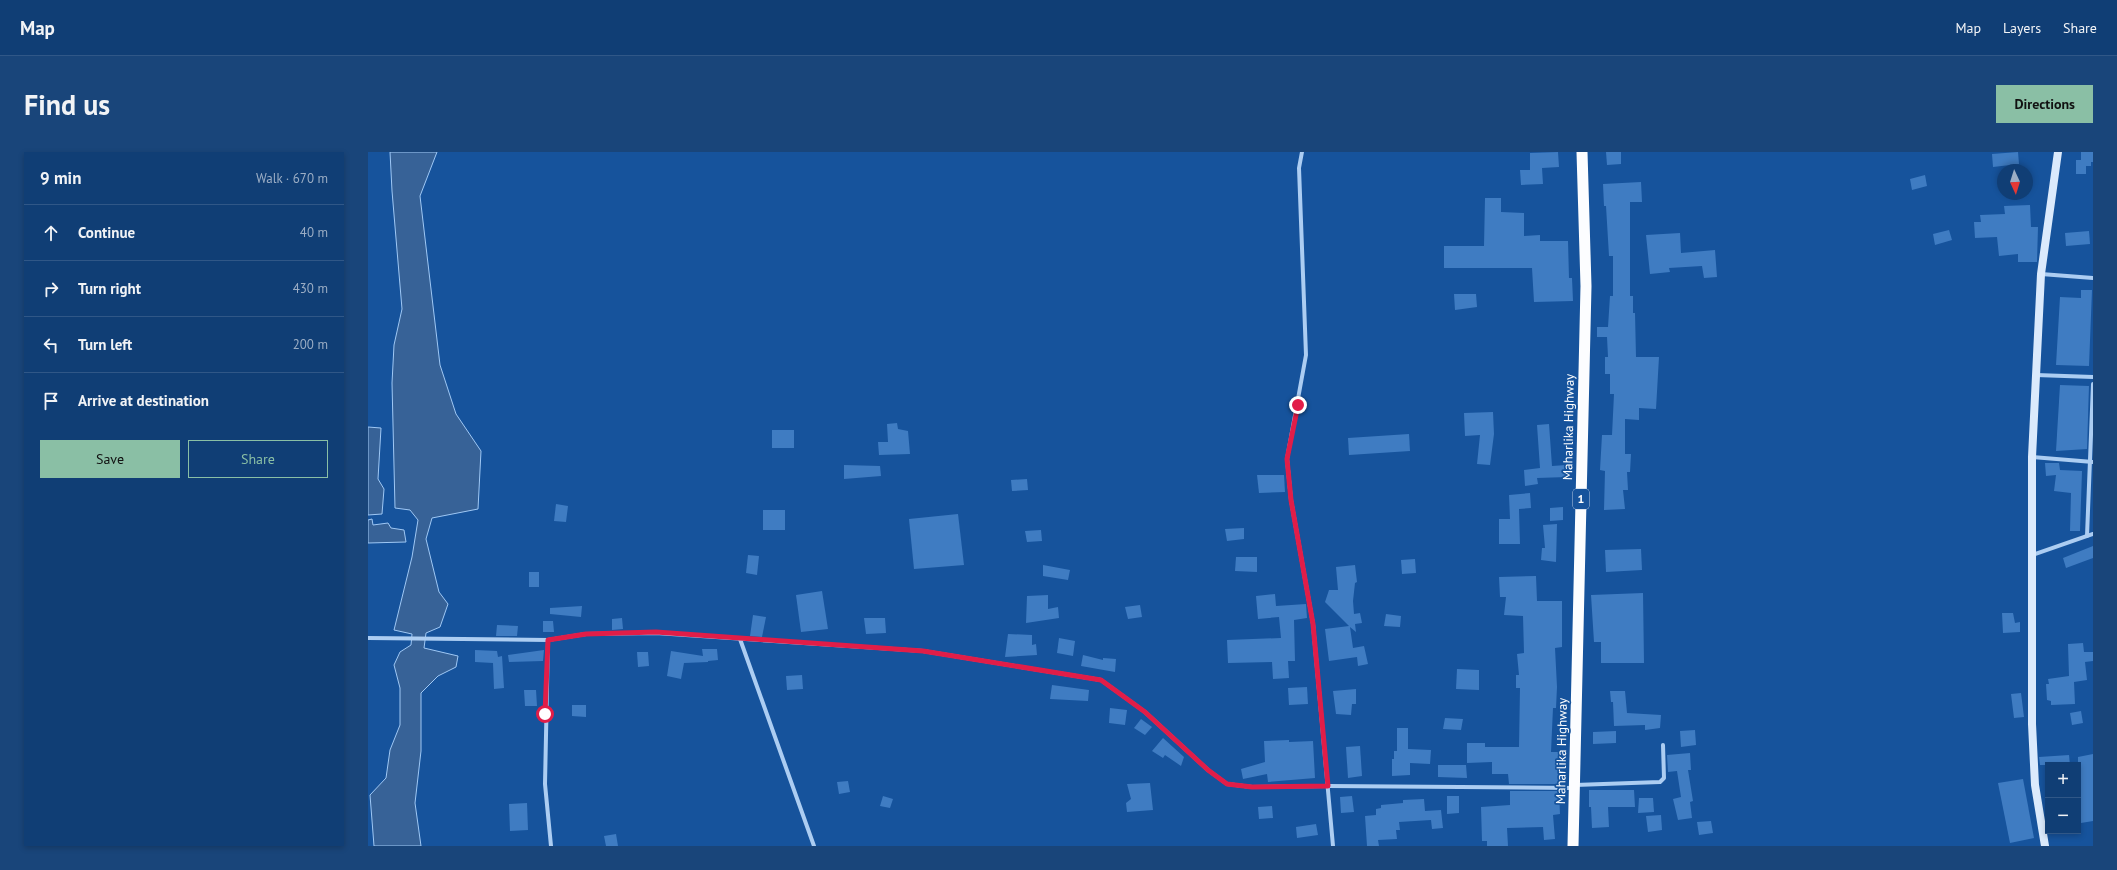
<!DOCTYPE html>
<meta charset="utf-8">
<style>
body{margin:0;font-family:"PT Sans",sans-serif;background:#19457a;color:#f1f3f6}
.controls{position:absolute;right:12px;bottom:12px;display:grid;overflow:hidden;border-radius:0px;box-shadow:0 2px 6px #0003}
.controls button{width:36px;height:36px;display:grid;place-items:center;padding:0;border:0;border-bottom:1px solid #305787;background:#103e75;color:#f1f3f6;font:20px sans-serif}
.compass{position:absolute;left:1629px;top:12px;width:36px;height:36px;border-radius:50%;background:#103e75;box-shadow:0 2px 6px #0003;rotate:176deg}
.stop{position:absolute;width:12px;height:12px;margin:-9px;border:3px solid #e11d48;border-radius:50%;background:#fff}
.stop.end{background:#e11d48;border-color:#fff;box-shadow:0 1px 4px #0008}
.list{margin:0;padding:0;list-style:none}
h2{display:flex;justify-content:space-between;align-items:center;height:52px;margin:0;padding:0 16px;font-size:17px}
h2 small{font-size:13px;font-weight:400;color:#9caec5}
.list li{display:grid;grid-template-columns:26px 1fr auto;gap:12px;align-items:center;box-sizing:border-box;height:56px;padding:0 16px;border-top:1px solid #305787}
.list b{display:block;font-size:15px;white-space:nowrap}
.list em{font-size:13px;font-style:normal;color:#9caec5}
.actions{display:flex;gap:8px;padding:12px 16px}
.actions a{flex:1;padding:9px 0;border:1px solid #8abfa5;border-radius:0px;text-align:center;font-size:14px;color:#8abfa5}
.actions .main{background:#8abfa5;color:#111}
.icon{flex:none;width:22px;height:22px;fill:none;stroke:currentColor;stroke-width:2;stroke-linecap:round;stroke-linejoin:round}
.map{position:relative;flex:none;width:1725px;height:694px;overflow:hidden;border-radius:0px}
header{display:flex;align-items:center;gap:24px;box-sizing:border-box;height:56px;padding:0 20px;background:#103e75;border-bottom:1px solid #305787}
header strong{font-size:19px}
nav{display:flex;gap:22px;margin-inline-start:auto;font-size:14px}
.intro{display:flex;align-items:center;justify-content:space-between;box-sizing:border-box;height:96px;padding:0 24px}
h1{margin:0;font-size:28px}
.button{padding:10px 18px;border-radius:0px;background:#8abfa5;color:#111;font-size:14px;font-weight:700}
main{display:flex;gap:24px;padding:0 24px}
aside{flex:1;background:#103e75;border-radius:0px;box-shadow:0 2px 6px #0003}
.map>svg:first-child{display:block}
.water{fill:#376297;stroke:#9fc8f5}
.building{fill:#3f7cc2}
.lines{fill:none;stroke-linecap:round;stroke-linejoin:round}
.minor{stroke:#accdf2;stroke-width:4}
.secondary{stroke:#dbeafc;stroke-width:8}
.trunk{stroke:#fcfdff;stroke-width:11}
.route{stroke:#e11d48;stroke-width:5}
.labels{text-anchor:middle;stroke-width:3.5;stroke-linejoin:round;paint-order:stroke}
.shield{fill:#16539c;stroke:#b9cbe1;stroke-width:1}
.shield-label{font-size:12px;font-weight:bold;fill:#fff}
.street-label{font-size:13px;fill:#fff;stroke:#16539c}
</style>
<header>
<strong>Map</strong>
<nav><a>Map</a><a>Layers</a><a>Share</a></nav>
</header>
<div class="intro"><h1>Find us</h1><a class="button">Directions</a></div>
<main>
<aside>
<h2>9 min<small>Walk · 670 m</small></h2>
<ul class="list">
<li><svg class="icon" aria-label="ahead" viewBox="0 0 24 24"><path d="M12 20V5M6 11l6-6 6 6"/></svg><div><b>Continue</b></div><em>40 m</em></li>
<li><svg class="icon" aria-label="right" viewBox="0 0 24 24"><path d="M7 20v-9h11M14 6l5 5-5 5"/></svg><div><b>Turn right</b></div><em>430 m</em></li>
<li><svg class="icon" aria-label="left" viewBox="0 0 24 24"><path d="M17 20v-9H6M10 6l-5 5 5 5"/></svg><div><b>Turn left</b></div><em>200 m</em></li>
<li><svg class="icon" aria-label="arrive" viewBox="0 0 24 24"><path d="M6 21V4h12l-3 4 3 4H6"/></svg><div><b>Arrive at destination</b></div></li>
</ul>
<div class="actions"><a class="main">Save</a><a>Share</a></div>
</aside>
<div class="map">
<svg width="1725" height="694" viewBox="0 0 1725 694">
<rect width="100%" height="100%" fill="#16539c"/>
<g class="water">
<path d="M 22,0 L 69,0 L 52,44 L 72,213 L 88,262 L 113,299 L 110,357 L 64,366 L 58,387 L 71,440 L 80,452 L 72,475 L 58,481 L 56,496 L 90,504 L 88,515 L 70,524 L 53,541 L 53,599 L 47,651 L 53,694 L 6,694 L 2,643 L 18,626 L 22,598 L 32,573 L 32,536 L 26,513 L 32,500 L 43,493 L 44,482 L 26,478 L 44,405 L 50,368 L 42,358 L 27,356 L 24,231 L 26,193 L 34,157 L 24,39 Z"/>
<path d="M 0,275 L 13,276 L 10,327 L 16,337 L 14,362 L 0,363 Z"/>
<path d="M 4,367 L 5,373 L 20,371 L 23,376 L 36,378 L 38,390 L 0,391 L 0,368 Z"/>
</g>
<g class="building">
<path d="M 1190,0 L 1191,15 L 1174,16 L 1175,32 L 1153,33 L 1152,18 L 1162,18 L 1162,1 Z"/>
<path d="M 1238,0 L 1253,0 L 1253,12 L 1239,13 Z"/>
<path d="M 1650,0 L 1651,12 L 1625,15 L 1624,2 Z"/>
<path d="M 1713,0 L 1725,0 L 1725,10 L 1723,10 L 1723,14 L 1718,14 L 1718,22 L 1708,22 L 1708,8 L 1713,8 Z"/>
<path d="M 1557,23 L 1559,34 L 1544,38 L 1542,27 Z"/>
<path d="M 1273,30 L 1274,50 L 1262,50 L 1262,144 L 1265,144 L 1265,161 L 1267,161 L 1268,205 L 1291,205 L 1288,257 L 1271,256 L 1271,268 L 1257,267 L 1257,302 L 1263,302 L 1262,320 L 1259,320 L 1260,338 L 1255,338 L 1257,357 L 1236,358 L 1237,319 L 1232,318 L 1234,283 L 1244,283 L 1246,242 L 1242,242 L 1242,222 L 1237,222 L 1237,205 L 1240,205 L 1239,185 L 1229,185 L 1229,175 L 1240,175 L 1242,144 L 1245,144 L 1245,104 L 1241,104 L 1238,54 L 1236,54 L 1235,32 Z"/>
<path d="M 1117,46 L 1133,46 L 1133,60 L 1156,61 L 1156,84 L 1172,83 L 1172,89 L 1200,89 L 1201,126 L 1204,126 L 1205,149 L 1166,150 L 1164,116 L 1076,116 L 1076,94 L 1116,94 Z"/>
<path d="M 1662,53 L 1663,75 L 1670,75 L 1669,110 L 1650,110 L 1650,102 L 1631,104 L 1629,85 L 1607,86 L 1606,70 L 1613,70 L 1612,63 L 1637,62 L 1636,54 Z"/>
<path d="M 1581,78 L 1584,88 L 1567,93 L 1565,82 Z"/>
<path d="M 1721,79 L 1722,92 L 1698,94 L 1697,81 Z"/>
<path d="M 1312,81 L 1313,101 L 1347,98 L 1349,125 L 1336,126 L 1334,114 L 1301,116 L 1302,120 L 1282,122 L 1278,83 Z"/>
<path d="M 1713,138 L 1724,138 L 1721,214 L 1688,213 L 1692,145 L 1713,146 Z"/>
<path d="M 1086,142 L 1108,142 L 1109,155 L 1087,158 Z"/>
<path d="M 1692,233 L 1721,234 L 1719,297 L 1688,299 Z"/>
<path d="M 1125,260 L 1126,282 L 1122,313 L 1109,312 L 1112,283 L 1097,284 L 1096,261 Z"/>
<path d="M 529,271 L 530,277 L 540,279 L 542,302 L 511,303 L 510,290 L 520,290 L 519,272 Z"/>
<path d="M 1181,272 L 1184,314 L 1198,313 L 1199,325 L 1169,326 L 1170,332 L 1157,334 L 1156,318 L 1172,316 L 1169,273 Z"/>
<rect x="404" y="278" width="22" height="18"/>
<path d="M 1041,282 L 1042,299 L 981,303 L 980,286 Z"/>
<path d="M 1677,311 L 1691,311 L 1692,318 L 1714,319 L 1712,379 L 1702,379 L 1703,341 L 1686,339 L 1688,323 L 1678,324 Z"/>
<path d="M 476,313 L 512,314 L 513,324 L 476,327 Z"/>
<path d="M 889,323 L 916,323 L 917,340 L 891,341 Z"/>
<path d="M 659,327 L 660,338 L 644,339 L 643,328 Z"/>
<path d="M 1162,341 L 1163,356 L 1151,357 L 1152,392 L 1131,392 L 1131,367 L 1142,367 L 1141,343 Z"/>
<path d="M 188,352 L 200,354 L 198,370 L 186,369 Z"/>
<path d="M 1195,355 L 1195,368 L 1182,369 L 1182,356 Z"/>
<rect x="395" y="358" width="22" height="20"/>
<path d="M 590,362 L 596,413 L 546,417 L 541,367 Z"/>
<path d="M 1189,372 L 1188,410 L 1173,408 L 1174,396 L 1177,396 L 1175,373 Z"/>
<path d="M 876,376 L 876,387 L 859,389 L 857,377 Z"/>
<path d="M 673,378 L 674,389 L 659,390 L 657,379 Z"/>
<path d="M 1725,394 L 1725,406 L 1698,416 L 1695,406 Z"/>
<path d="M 1273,397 L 1274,418 L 1238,420 L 1237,398 Z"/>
<path d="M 380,403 L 391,404 L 389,423 L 378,421 Z"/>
<path d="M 868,405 L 889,405 L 889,420 L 867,419 Z"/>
<path d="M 1047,407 L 1048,421 L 1034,422 L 1033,408 Z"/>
<path d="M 675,413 L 702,418 L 700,428 L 675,424 Z"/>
<path d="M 987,413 L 989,430 L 987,431 L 985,449 L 986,462 L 992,461 L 994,471 L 987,472 L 988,480 L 982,475 L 985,496 L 996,494 L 1000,512 L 990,514 L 989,505 L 961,509 L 957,477 L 981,474 L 957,450 L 961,438 L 970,438 L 968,415 Z"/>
<rect x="161" y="420" width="10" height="15"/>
<path d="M 1168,424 L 1169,449 L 1194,449 L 1194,495 L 1187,496 L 1189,535 L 1188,556 L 1185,556 L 1183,600 L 1195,600 L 1194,632 L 1141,632 L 1140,622 L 1124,622 L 1124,610 L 1099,611 L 1099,591 L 1117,591 L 1117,595 L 1151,595 L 1152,536 L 1148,536 L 1148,523 L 1151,523 L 1149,502 L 1156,501 L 1155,464 L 1136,463 L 1138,445 L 1132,445 L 1131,425 Z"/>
<path d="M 454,439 L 460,477 L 433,480 L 428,443 Z"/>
<path d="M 1275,441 L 1276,511 L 1233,511 L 1233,490 L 1226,490 L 1223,443 Z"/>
<path d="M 907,442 L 908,454 L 938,452 L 939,466 L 926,468 L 927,509 L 920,509 L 921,526 L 905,527 L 904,510 L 860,511 L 859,488 L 913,486 L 911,465 L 890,467 L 888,444 Z"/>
<path d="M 680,443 L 680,457 L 690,455 L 691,466 L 658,471 L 659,444 Z"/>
<path d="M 772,453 L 774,465 L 760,467 L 757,455 Z"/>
<path d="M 214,454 L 213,465 L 182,462 L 182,456 Z"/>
<path d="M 1634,461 L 1645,461 L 1647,471 L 1652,470 L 1652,480 L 1635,481 Z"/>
<path d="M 1018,462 L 1033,464 L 1032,475 L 1016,474 Z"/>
<path d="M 385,463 L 398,465 L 394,485 L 382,484 Z"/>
<path d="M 254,466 L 255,477 L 244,478 L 244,467 Z"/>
<path d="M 496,466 L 517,466 L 518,481 L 498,482 Z"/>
<path d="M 175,469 L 185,469 L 186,480 L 175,480 Z"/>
<path d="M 129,473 L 150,474 L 149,484 L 128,484 Z"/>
<path d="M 640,482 L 664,483 L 664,493 L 668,492 L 669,503 L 637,505 Z"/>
<path d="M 691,486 L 707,489 L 705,504 L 689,501 Z"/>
<path d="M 1715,491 L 1716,500 L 1725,500 L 1725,509 L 1717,510 L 1719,528 L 1706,530 L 1707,552 L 1683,553 L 1683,549 L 1679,548 L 1678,532 L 1681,532 L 1680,527 L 1701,524 L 1700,492 Z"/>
<path d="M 334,497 L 349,497 L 350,508 L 340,509 L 340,510 L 316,511 L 313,527 L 299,524 L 303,499 L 335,504 Z"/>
<path d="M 107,498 L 129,499 L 130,505 L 134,504 L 136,536 L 126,537 L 125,511 L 107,510 Z"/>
<path d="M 176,498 L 175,509 L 141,510 L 140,503 Z"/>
<path d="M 269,500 L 280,500 L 281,514 L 270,515 Z"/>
<path d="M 715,503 L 735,508 L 735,506 L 748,507 L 747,520 L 713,514 Z"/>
<path d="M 1089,517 L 1111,518 L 1111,538 L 1088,537 Z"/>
<path d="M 434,523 L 435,537 L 419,538 L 418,524 Z"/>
<path d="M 684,533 L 721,538 L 720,549 L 682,547 Z"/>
<path d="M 939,535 L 940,552 L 921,553 L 920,536 Z"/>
<path d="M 988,537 L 988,552 L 984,552 L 983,563 L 968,562 L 965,539 Z"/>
<path d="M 156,538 L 168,538 L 169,554 L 157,554 Z"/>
<path d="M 1242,539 L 1257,539 L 1259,561 L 1293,563 L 1292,576 L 1277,578 L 1277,573 L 1246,574 L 1245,550 L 1243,550 Z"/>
<path d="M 1653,541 L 1656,565 L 1646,566 L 1643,542 Z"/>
<path d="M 204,553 L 218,553 L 218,565 L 204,564 Z"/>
<path d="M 742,556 L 759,558 L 757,573 L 741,571 Z"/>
<path d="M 1713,559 L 1715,571 L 1704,573 L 1702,561 Z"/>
<path d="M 1077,566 L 1095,567 L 1093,578 L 1075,577 Z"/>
<path d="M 773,567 L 784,575 L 777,583 L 766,576 Z"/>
<path d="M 1029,576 L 1040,576 L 1040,597 L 1063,598 L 1062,612 L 1042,611 L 1042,623 L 1024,624 L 1024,607 L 1026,607 L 1026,599 L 1029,599 Z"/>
<path d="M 1327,578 L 1328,593 L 1313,595 L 1312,579 Z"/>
<path d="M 1248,579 L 1248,591 L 1225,592 L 1225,580 Z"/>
<path d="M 795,586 L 816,605 L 813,614 L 797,603 L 795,606 L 784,599 Z"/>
<path d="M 921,588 L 921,590 L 945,589 L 947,626 L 900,630 L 899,622 L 875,627 L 873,617 L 897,610 L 896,589 Z"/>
<path d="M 992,594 L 994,624 L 980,626 L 978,595 Z"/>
<path d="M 1322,601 L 1323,618 L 1320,618 L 1325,649 L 1322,650 L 1324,666 L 1310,668 L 1305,647 L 1313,645 L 1309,619 L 1300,620 L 1299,603 Z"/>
<path d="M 1725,602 L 1725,669 L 1713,671 L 1710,653 L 1710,605 Z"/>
<path d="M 1701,603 L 1702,613 L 1672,613 L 1671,605 Z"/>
<path d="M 1070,613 L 1098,613 L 1099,626 L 1070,625 Z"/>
<path d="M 1655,627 L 1666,686 L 1642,691 L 1630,631 Z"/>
<path d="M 480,629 L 482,640 L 471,642 L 469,630 Z"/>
<path d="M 782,631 L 785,658 L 759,660 L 758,651 L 763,647 L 759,632 Z"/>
<path d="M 1221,638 L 1266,638 L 1267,655 L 1240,655 L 1241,675 L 1224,676 L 1223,655 L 1221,655 Z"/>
<path d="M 1142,639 L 1191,639 L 1192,662 L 1185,663 L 1187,687 L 1176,688 L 1175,675 L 1139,676 L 1140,694 L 1119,694 L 1119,689 L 1114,689 L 1113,655 L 1142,653 Z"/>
<path d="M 515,644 L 525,647 L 522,656 L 512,654 Z"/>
<path d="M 984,644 L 986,660 L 973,661 L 972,645 Z"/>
<path d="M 1079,644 L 1091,644 L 1091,661 L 1079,662 Z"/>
<path d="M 1271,646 L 1285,646 L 1286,660 L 1270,661 Z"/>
<path d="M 1056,647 L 1057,659 L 1073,658 L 1075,676 L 1064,677 L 1063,668 L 1031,670 L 1032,678 L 1028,678 L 1029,687 L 1010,688 L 1011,694 L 999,694 L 997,664 L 1008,663 L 1008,657 L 1013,656 L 1013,653 L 1035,651 L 1035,648 Z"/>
<path d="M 159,651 L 160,678 L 142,679 L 141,652 Z"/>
<path d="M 904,654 L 905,666 L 891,667 L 890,655 Z"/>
<path d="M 1293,663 L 1294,678 L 1280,680 L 1278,664 Z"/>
<path d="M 1343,669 L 1345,681 L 1331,683 L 1329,670 Z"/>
<path d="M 948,672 L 950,683 L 929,686 L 928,675 Z"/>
<path d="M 248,682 L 250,694 L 238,694 L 236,684 Z"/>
</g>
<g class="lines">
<g class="minor">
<path d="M 934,0 L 931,16 L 938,203 L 919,307 L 923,348 L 945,472 L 965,694"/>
<path d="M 1673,122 L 1725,126"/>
<path d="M 1668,223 L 1725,225"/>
<path d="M 1664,305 L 1725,310"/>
<path d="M 1719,384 L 1725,232"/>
<path d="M 1664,403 L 1725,382"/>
<path d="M 0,486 L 180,488 L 218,482 L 288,481 L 555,499 L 733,528 L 777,560 L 840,618 L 859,632 L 884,635 L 960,634 L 1205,636"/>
<path d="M 372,487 L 446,694"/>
<path d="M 180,488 L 177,632 L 183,694"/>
<path d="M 1207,633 L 1292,630 L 1296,626 L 1295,593"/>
</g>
<path class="secondary" d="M 1677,694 L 1667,633 L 1664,572 L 1664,305 L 1673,122 L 1690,0"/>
<path class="trunk" d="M 1205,694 L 1218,134 L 1214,0"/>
</g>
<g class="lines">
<path class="route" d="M 177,562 L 180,488 L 218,482 L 288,480 L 555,499 L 733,528 L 777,560 L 840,618 L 859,632 L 884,635 L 960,634 L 945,472 L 923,348 L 919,307 L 930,253"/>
</g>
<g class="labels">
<rect class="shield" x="1205" y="337" width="16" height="20" rx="3"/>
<g class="shield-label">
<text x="1213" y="351">1</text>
</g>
<g class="street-label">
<text transform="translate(1200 275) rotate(-89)" y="5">Maharlika Highway</text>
<text transform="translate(1193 599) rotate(-89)" y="5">Maharlika Highway</text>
</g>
</g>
</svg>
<div class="controls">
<button>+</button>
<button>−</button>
</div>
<svg class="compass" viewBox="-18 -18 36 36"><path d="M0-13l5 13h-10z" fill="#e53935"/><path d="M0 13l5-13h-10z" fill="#9caec5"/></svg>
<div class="stop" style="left:177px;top:562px"></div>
<div class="stop end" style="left:930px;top:253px"></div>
</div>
</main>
